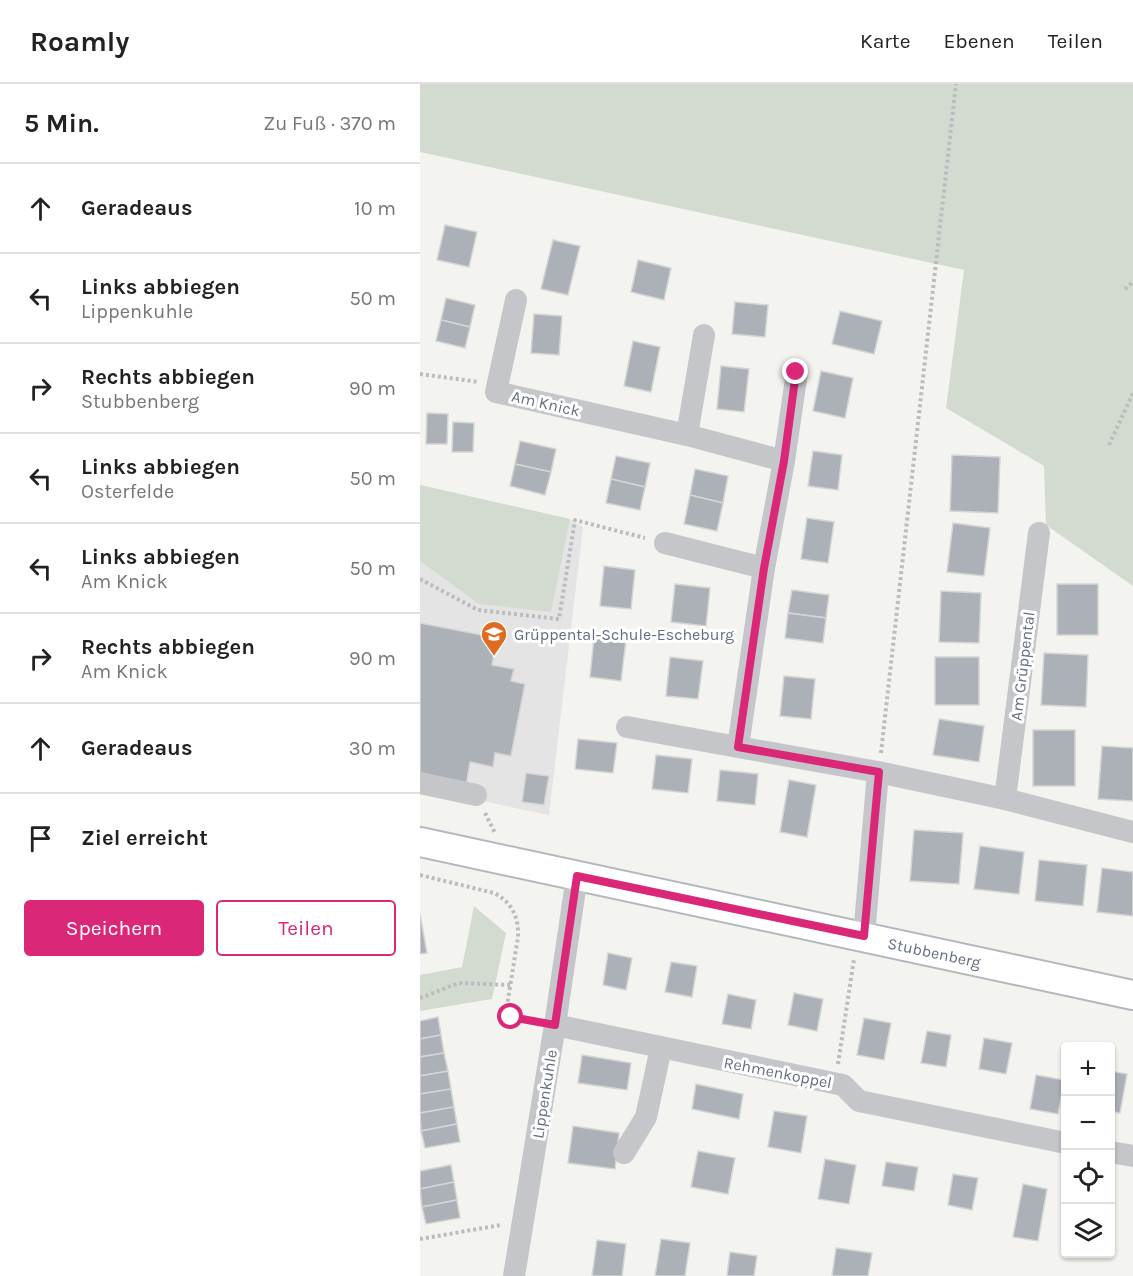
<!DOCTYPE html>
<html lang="de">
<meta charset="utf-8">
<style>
body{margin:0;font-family:Karla,sans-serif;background:#f6f6f6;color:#222}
.controls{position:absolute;right:18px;bottom:18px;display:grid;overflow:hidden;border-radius:6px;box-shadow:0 2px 4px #0004}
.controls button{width:54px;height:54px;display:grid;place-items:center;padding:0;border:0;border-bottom:2px solid #e0e0e0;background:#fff;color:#222;font:30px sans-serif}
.stop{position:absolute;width:18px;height:18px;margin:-14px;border:4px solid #db2777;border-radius:50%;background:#fff}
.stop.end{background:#db2777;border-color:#fff;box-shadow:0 2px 6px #0008}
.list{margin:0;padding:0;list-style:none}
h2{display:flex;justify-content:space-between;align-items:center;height:78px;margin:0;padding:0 24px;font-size:26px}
h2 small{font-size:20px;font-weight:400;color:#767676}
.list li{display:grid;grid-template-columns:39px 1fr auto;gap:18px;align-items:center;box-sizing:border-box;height:90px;padding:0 24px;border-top:2px solid #e0e0e0}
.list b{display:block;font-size:22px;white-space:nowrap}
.list p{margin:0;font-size:20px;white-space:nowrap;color:#767676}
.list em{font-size:20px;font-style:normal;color:#767676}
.actions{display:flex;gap:12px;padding:18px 24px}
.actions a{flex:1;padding:14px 0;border:2px solid #db2777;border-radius:6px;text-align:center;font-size:21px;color:#db2777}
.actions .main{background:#db2777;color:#fff}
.icon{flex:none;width:33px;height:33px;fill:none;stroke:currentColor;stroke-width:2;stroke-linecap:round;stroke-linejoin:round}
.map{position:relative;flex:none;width:713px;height:1192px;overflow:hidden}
header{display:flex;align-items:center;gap:36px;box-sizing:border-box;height:84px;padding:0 30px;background:#fff;border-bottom:2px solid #e0e0e0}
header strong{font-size:28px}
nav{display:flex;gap:33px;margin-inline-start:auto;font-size:21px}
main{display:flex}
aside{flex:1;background:#fff}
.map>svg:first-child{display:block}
.built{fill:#e4e4e4}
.green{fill:#d3dbd1}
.building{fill:#acb1b8;stroke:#d5d5d3;stroke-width:1.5}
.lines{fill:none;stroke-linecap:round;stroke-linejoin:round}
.major-casing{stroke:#b4b7bc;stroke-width:32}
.path{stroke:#bbbcbf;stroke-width:4;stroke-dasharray:3 3;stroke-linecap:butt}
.minor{stroke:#c4c6ca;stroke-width:22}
.major{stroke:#fff;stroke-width:28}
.route{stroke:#db2777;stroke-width:8}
.labels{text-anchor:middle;stroke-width:6;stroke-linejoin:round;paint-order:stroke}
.street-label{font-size:16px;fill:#636f81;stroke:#fff}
.poi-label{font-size:16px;fill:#636f81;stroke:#fff;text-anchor:start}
</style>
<header>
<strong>Roamly</strong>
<nav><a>Karte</a><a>Ebenen</a><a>Teilen</a></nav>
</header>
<main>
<aside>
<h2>5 Min.<small>Zu Fuß · 370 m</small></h2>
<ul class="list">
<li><svg class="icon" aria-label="ahead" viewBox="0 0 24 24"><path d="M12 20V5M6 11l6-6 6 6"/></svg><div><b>Geradeaus</b></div><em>10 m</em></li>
<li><svg class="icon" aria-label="left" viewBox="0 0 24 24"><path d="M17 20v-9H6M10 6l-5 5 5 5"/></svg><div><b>Links abbiegen</b><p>Lippenkuhle</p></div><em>50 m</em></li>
<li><svg class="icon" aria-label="right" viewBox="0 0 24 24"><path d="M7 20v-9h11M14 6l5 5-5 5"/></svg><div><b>Rechts abbiegen</b><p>Stubbenberg</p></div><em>90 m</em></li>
<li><svg class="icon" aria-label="left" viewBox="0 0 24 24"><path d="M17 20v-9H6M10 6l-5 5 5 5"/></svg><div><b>Links abbiegen</b><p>Osterfelde</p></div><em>50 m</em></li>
<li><svg class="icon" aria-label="left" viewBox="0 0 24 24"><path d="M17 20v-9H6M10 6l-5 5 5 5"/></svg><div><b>Links abbiegen</b><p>Am Knick</p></div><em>50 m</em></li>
<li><svg class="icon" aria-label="right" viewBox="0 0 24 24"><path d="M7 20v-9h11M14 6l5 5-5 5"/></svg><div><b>Rechts abbiegen</b><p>Am Knick</p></div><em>90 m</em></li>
<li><svg class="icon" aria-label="ahead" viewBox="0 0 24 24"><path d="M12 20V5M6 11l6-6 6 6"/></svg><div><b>Geradeaus</b></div><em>30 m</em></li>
<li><svg class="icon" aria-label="arrive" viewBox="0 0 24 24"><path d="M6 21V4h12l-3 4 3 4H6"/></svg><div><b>Ziel erreicht</b></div></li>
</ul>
<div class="actions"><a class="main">Speichern</a><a>Teilen</a></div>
</aside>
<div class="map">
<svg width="713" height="1192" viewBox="0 0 713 1192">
<rect width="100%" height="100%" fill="#f3f4f0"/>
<path class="built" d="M 0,401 L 150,435 L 163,443 L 129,731 L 0,704 Z"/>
<g class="green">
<path d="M 0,0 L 713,0 L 713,502 L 626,441 L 624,382 L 526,324 L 544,186 L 0,68 Z"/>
<path d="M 0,401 L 150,435 L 131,528 L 59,520 L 0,477 Z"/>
<path d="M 54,822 L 86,849 L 72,915 L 0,927 L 0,891 L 42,883 Z"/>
</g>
<g class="building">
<path d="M 25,141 L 57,148 L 49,183 L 17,176 Z"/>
<path d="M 133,156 L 160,162 L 148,211 L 121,205 Z"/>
<path d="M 218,176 L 251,184 L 244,216 L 211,208 Z"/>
<path d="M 26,214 L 55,221 L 50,243 L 21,236 Z"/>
<path d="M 315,218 L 348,221 L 345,253 L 312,250 Z"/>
<path d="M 420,227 L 462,237 L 454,270 L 412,260 Z"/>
<path d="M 114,230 L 142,232 L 139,271 L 111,269 Z"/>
<path d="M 21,236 L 50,243 L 45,264 L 16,257 Z"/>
<path d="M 213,257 L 240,263 L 231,308 L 204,302 Z"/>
<path d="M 301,282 L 329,285 L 324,328 L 297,325 Z"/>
<path d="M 401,287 L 433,294 L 425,334 L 393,327 Z"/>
<path d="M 7,329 L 28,330 L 27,360 L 6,360 Z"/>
<path d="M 33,338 L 54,339 L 53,368 L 32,368 Z"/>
<path d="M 100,357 L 136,365 L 131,388 L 95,380 Z"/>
<path d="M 393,367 L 422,371 L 418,406 L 388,402 Z"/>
<path d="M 532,371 L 580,373 L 578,429 L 530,427 Z"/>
<path d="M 196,372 L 230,379 L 225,403 L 191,395 Z"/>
<path d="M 95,380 L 131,388 L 125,411 L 90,402 Z"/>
<path d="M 275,385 L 308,392 L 303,419 L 270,411 Z"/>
<path d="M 191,395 L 225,403 L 220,426 L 186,419 Z"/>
<path d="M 270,411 L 303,419 L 297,447 L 264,440 Z"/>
<path d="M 387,434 L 414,438 L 408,479 L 381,475 Z"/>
<path d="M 533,439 L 570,444 L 564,492 L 527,488 Z"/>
<path d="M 184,482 L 215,486 L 211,525 L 180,522 Z"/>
<path d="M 255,500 L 290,504 L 286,542 L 251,538 Z"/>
<rect x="637" y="500" width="41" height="51"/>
<path d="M 372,506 L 409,511 L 406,534 L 368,529 Z"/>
<path d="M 521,507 L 561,509 L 559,559 L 519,558 Z"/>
<path d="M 368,529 L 406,534 L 403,559 L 365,554 Z"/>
<path d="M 0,539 L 77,554 L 72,581 L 94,585 L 91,597 L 105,600 L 91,672 L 75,669 L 73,683 L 50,678 L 46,702 L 0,693 Z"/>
<path d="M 174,553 L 206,556 L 201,597 L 170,593 Z"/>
<path d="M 624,569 L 668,571 L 666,623 L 621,621 Z"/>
<path d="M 250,573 L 283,577 L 278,615 L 246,612 Z"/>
<rect x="515" y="573" width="44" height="48"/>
<path d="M 364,592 L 395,595 L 391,635 L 360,632 Z"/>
<path d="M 519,635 L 564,642 L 559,678 L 513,671 Z"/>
<rect x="613" y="646" width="42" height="56"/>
<path d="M 158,655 L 197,659 L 193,689 L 155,685 Z"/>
<path d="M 682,662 L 713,664 L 713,717 L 678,715 Z"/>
<path d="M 236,671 L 272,675 L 268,709 L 232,705 Z"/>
<path d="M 300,686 L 338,690 L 335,721 L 297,717 Z"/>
<path d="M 106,689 L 129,692 L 124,721 L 102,718 Z"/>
<path d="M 369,696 L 396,701 L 387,753 L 360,748 Z"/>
<path d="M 494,746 L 543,749 L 539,800 L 490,797 Z"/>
<path d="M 560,762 L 604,768 L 599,810 L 554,805 Z"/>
<path d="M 619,776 L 667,781 L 663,822 L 615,817 Z"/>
<path d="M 682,784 L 713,788 L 713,832 L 677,828 Z"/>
<path d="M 0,830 L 7,869 L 0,870 Z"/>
<path d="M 188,869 L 212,874 L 206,906 L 183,901 Z"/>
<path d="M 251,878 L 277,882 L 272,913 L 245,908 Z"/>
<path d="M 374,909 L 403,915 L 397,947 L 368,941 Z"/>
<path d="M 308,910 L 336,916 L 331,945 L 302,940 Z"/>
<path d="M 18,933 L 21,951 L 0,955 L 0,937 Z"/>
<path d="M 444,934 L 471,939 L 464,976 L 437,971 Z"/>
<path d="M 507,947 L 531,951 L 526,983 L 501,979 Z"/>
<path d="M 21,951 L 24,969 L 0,973 L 0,955 Z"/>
<path d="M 564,954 L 592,959 L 586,990 L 559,985 Z"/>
<path d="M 24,969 L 28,987 L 0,992 L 0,973 Z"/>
<path d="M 162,971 L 211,979 L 207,1006 L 158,999 Z"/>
<path d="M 28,987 L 31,1005 L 0,1010 L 0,992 Z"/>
<path d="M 690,987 L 707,990 L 700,1029 L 690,1027 Z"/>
<path d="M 616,991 L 644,996 L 638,1030 L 610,1025 Z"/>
<path d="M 276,1000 L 323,1010 L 319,1035 L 272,1025 Z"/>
<path d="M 31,1005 L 34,1023 L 0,1029 L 0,1010 Z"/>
<path d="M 34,1023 L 37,1040 L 1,1047 L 0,1029 Z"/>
<path d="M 354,1027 L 387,1032 L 381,1069 L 348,1063 Z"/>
<path d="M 37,1040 L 40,1058 L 5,1064 L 1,1047 Z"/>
<path d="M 153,1042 L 199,1049 L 195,1085 L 148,1079 Z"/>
<path d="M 278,1067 L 315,1074 L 308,1110 L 271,1103 Z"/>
<path d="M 405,1075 L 436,1081 L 429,1120 L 398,1115 Z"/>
<path d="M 466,1078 L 498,1083 L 494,1107 L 462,1102 Z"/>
<path d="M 31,1081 L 34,1098 L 0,1105 L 0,1087 Z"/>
<path d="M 533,1090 L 558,1094 L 552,1126 L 528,1121 Z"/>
<path d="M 34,1098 L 37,1116 L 2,1123 L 0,1105 Z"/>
<path d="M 603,1100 L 627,1105 L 618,1157 L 593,1153 Z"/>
<path d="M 37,1116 L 40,1134 L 6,1140 L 2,1123 Z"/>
<path d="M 241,1155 L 270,1159 L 265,1192 L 235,1192 Z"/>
<path d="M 177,1156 L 206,1160 L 202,1192 L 172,1192 Z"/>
<path d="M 416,1164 L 452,1169 L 448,1192 L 412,1192 Z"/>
<path d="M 310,1168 L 337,1172 L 334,1192 L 307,1192 Z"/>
</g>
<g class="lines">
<g class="major-casing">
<g id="major">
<path id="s1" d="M 0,758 L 713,911"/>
</g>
</g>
<g class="path">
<path d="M 705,205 L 713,198"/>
<path d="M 0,290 L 59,298"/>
<path d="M 689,361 L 713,309"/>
<path d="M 0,495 L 58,526 L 139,535 L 155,436 L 225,454"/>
<path d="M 461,669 L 536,0"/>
<path d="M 65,729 L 75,749"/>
<path d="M 0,791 L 74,809 C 92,818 99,834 98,853 L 87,922 L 91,933 L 117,938"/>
<path d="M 0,914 L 39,899 L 91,901"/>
<path d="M 418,980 L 434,875"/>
<path d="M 0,1155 L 81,1141"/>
</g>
<g class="minor">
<path d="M 96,216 L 76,308 L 267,351 L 364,377 L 344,484 L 318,663 L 458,688 L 585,715 L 713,748"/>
<path d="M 267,351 L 284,251"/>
<path d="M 364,377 L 377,288"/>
<path d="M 245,459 L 344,484"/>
<path d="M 207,643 L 318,663"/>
<path d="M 0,699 L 56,711"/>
<path d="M 585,715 L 619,449"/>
<path d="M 444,852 L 458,688"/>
<path d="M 135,941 L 423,1001 L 439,1017 L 646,1059"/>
<path d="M 690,1068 L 713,1072"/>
<path d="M 204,1069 L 226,1033 L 241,964"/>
<path d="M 94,1192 L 135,941 L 157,792"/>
</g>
<use href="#major" class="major"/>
</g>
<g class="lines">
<path class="route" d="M 91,933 L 135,941 L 157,792 L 444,852 L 459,688 L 318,663 L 344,484 L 364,377 L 376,288"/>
</g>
<defs>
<g id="school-pin" transform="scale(1.35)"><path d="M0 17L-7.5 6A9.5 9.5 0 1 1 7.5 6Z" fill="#e06c24" stroke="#fff"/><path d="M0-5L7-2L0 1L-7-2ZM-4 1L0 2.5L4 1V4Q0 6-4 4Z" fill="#fff"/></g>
</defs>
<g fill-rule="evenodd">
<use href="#school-pin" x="74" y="550"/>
</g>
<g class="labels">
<g class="street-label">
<text transform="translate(126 319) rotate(13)" y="6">Am Knick</text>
<text transform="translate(602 582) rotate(-83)" y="6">Am Grüppental</text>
<text dy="6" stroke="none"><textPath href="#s1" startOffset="526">Stubbenberg</textPath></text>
<text transform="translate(358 988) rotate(11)" y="6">Rehmenkoppel</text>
<text transform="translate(124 1010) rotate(-81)" y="6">Lippenkuhle</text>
</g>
<g class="poi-label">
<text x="94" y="556">Grüppental-Schule-Escheburg</text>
</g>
</g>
</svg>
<div class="controls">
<button>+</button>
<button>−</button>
<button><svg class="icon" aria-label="locate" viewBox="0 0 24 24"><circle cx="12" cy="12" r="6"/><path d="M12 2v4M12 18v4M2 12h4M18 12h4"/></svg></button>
<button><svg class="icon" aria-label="layers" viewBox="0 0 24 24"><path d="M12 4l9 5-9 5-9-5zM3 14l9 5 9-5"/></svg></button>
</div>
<div class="stop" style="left:91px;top:933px"></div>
<div class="stop end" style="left:376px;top:288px"></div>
</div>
</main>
